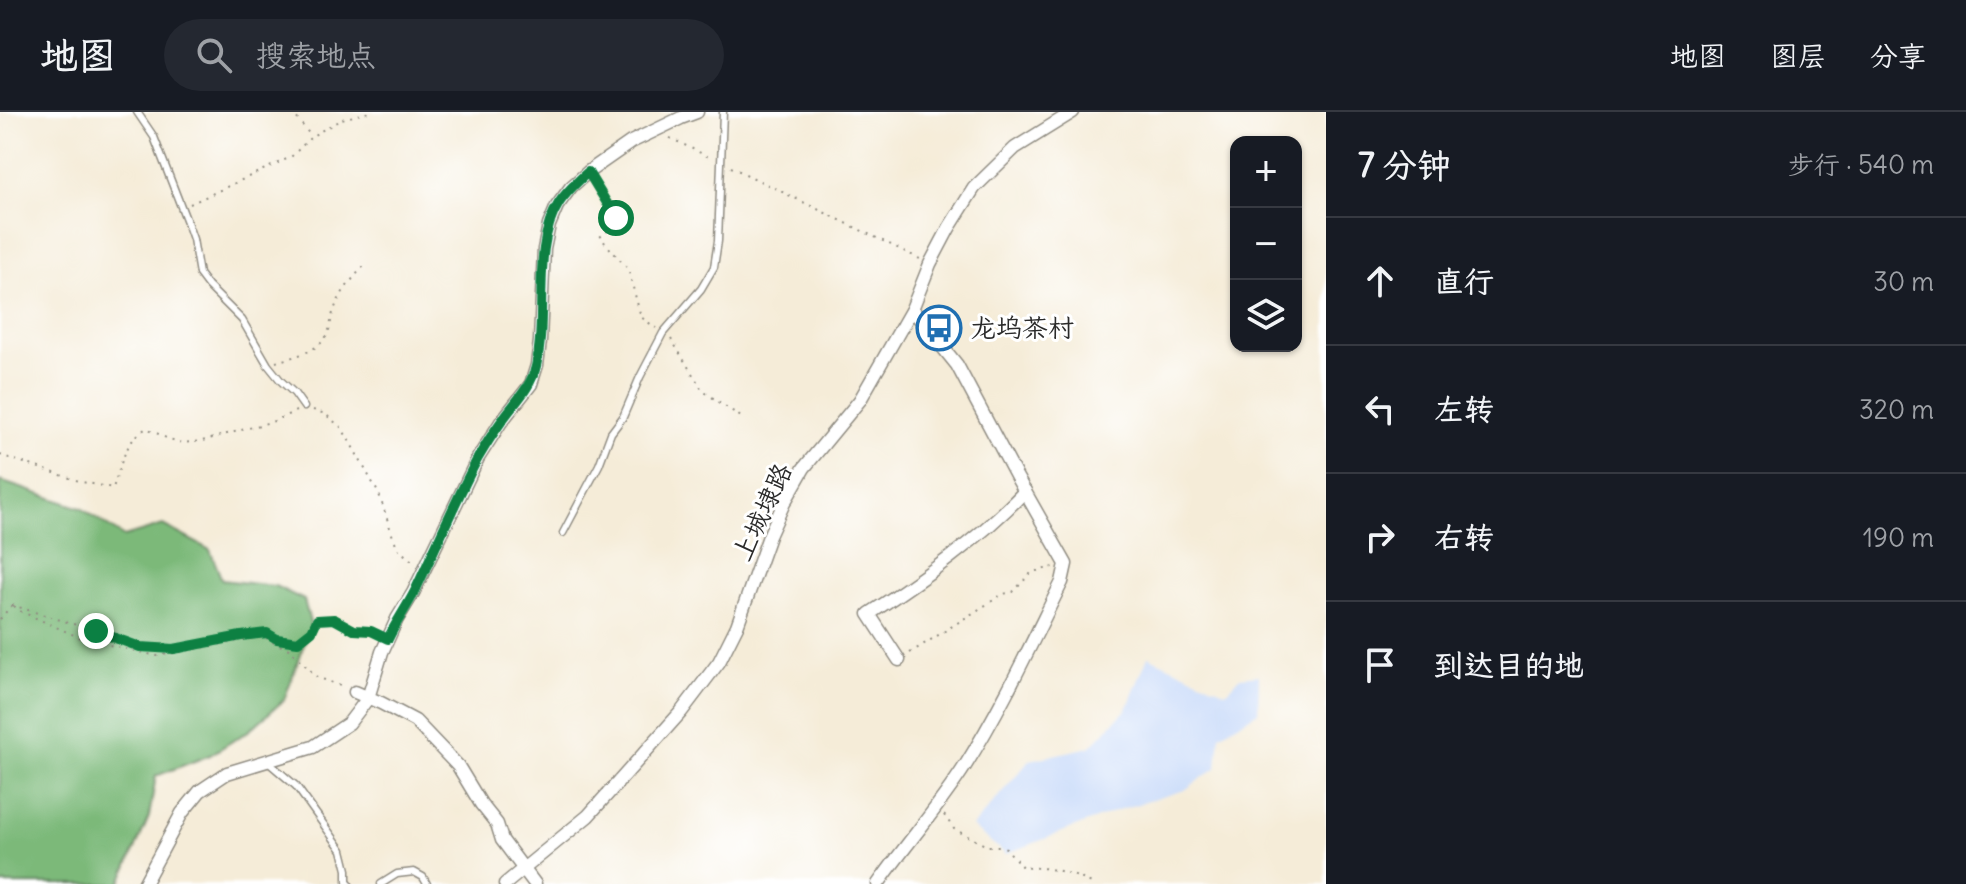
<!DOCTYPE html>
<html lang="zh">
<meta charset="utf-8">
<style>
body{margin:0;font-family:Delius,"LXGW WenKai TC",sans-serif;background:#242831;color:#f1f3f6}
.controls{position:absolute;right:24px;top:24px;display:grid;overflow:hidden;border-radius:16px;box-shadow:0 2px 6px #0004}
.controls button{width:72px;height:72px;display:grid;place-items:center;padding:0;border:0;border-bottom:2px solid #363941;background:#171b24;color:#f1f3f6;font:40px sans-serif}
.stop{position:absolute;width:24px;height:24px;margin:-18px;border:6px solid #0b8043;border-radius:50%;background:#fff}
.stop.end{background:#0b8043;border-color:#fff;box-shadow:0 2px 8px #0008}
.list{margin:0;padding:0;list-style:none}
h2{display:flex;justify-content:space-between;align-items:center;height:104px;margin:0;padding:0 32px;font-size:34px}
h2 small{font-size:26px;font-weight:400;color:#9ea1a6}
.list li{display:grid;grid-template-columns:52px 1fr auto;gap:24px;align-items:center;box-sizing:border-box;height:128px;padding:0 32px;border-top:2px solid #363941}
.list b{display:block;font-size:30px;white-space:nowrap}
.list em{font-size:26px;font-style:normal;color:#9ea1a6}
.icon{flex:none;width:44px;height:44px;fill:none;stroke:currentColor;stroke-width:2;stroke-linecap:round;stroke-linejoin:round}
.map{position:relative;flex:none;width:1326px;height:772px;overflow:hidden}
header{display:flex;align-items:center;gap:48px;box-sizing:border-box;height:112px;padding:0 40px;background:#171b24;border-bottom:2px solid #363941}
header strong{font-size:38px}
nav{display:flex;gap:44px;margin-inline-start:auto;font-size:28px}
.search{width:560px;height:72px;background:#242831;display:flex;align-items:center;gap:20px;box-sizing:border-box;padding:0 28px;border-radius:44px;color:#9ea1a6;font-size:30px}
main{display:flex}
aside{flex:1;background:#171b24}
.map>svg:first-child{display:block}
.built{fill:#cadcf9}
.forest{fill:#7cb979;stroke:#547252;stroke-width:2}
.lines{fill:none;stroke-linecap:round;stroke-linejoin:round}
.service-casing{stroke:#908c82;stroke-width:9}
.minor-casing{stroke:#908c82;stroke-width:15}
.path{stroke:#908c82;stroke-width:2;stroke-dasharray:2 6;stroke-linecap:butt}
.service{stroke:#fff;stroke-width:6}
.minor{stroke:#fff;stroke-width:12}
.route{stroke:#0b8043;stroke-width:10}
.labels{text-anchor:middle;stroke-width:6;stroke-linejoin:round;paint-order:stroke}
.poi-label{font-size:26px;fill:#2b2b2b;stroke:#fff;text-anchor:start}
.street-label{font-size:26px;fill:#2b2b2b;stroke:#fff}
</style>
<header>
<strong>地图</strong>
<div class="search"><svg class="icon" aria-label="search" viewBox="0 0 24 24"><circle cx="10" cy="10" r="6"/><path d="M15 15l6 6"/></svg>搜索地点</div>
<nav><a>地图</a><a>图层</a><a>分享</a></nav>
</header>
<main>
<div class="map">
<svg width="1326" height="772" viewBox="0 0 1326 772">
<rect width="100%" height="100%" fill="#fff"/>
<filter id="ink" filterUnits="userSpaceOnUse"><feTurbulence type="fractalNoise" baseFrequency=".0125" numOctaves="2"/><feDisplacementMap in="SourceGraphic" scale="16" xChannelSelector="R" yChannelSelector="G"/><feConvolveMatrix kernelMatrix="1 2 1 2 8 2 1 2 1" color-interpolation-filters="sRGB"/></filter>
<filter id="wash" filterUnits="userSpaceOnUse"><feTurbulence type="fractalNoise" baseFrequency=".006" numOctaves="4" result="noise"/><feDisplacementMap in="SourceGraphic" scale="32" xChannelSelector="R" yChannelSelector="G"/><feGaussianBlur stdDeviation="1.8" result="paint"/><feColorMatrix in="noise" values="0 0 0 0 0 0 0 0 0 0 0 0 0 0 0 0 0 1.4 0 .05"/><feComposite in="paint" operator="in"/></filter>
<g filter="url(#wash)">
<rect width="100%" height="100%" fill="#f5ecd8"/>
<path class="built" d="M 1148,544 L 1226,580 L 1240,565 L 1259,563 L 1258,600 L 1220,623 L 1217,655 L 1185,678 L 1121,697 L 1006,742 L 972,715 L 1030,648 L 1090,635 L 1127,597 Z"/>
<path class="forest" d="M 0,369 L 81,396 L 124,425 L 163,413 L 210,438 L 222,468 L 275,474 L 304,488 L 311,514 L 284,588 L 250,618 L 210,643 L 156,664 L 149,705 L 120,772 L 0,772 Z"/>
</g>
<g filter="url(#ink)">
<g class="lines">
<g class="service-casing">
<g id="service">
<path d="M 137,0 L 154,25 L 187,110 L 193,127 L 199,162 L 208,174 L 242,208 L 268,253 L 281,269 L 294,281 L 304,295"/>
<path d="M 563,421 L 599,353 L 611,321 L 623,305 L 640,265 L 663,221 L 701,177 L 714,155 L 718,129 L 723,0"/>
<path d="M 268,650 L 296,674 L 342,738 L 347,758 L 347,770 L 349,772"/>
<path d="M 381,772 L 397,762 L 414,760 L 423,765 L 427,772"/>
</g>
</g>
<g class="minor-casing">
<g id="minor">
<path d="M 899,548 L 869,502 C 922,467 981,426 1025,379"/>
<path d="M 355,580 L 381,591 L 415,609 L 458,654 L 481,692 L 497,712 L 502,728 L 535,772"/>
<path d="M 144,772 L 182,701 L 200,679 L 227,661 L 313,635 L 349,611 L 368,586 L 382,540 L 397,507 L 413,481 L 478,346 L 501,310 L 531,272 L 537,253 L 540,229 L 544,137 L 549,113 L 557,94 L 571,75 L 588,60 L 631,30 L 681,6 L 697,0"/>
<path d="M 505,772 L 588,704 L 681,600 L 719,550 L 737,514 L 769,424 L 784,391 L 804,356 L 860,288 L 912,197 L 930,152 L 949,116 L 974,76 L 1015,36 L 1073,0"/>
<path d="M 878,772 C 906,732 939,695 965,654 C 1002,595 1031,532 1062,470 L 1066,452 L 1016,364 L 957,253 L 912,197"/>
</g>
</g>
<g class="path">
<path d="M 292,0 L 311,24"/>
<path d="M 670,26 L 711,46"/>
<path d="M 731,55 L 920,147"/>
<path d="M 595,71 L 616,106 L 610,117 L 600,125 L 628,157 L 641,205 L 656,216"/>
<path d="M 190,92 L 291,45 L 312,24 L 342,7 L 369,0"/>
<path d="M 671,227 L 703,279 L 741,305"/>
<path d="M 276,250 C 291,245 310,242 322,230 C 330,222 330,212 333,201 C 339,183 350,169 364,154"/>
<path d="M 313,298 L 325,302 L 342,316 L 379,382 L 393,425 L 399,438 L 415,451"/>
<path d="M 0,343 L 82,370 L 113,376 C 121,353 125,328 147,316 L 166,326 L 183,331 L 202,329 L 274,309 L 296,299"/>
<path d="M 12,493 L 96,519 L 140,535 L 174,537 L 241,524 L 267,521 L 277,527 L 298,530 L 312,519 L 317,508 C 337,506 334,510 351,517 C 360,520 370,518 379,523"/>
<path d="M 14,494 L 20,499 L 83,527 L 157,544 L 264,524 L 272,530 L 289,537 L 317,565 L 343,575"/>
<path d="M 0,507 L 12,493"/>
<path d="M 910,541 L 1003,482 L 1013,480 L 1032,460 L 1054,455"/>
<path d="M 944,703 L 954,717 L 987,734 L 1001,734 L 1006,736 L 1023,756 C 1052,754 1069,761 1094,772"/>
</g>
<use href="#service" class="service"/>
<use href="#minor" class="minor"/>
</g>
</g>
<g class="lines" filter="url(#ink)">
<path class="route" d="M 96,519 L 140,535 L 174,537 L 241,524 L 267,521 L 277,527 L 298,530 L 312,519 L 317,508 L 334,507 L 354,518 L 371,519 L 388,527 C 396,510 407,495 415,479 C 436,435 455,389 478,346 C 485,334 493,321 501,310 C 514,291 531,276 536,254 C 548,205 531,134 559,91 C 567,79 577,70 588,60 L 616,106"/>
</g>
<defs>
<g id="bus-ring" transform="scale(2.3)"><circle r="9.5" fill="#fff" stroke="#1f6fb2" stroke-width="1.5"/><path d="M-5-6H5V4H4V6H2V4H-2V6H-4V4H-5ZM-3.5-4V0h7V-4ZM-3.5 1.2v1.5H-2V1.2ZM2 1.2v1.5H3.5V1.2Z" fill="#1f6fb2"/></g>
</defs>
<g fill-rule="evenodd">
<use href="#bus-ring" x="939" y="216"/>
</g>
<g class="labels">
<g class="poi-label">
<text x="970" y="225">龙坞茶村</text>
</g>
<g class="street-label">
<text transform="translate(762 400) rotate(-65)" y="9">上城埭路</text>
</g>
</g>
</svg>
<div class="controls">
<button>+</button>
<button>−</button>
<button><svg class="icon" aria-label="layers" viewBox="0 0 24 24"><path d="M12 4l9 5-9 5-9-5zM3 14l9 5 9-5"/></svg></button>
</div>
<div class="stop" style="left:616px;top:106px"></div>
<div class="stop end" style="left:96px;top:519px"></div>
</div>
<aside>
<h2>7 分钟<small>步行 · 540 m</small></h2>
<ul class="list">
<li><svg class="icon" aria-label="ahead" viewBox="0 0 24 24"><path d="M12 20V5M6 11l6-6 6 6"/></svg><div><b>直行</b></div><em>30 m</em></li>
<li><svg class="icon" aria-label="left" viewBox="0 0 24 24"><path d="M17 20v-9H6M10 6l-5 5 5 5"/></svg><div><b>左转</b></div><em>320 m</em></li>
<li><svg class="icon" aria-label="right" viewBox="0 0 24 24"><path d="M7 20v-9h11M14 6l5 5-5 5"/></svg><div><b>右转</b></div><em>190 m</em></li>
<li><svg class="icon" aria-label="arrive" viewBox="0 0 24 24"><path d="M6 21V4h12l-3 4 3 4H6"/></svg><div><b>到达目的地</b></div></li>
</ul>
</aside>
</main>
